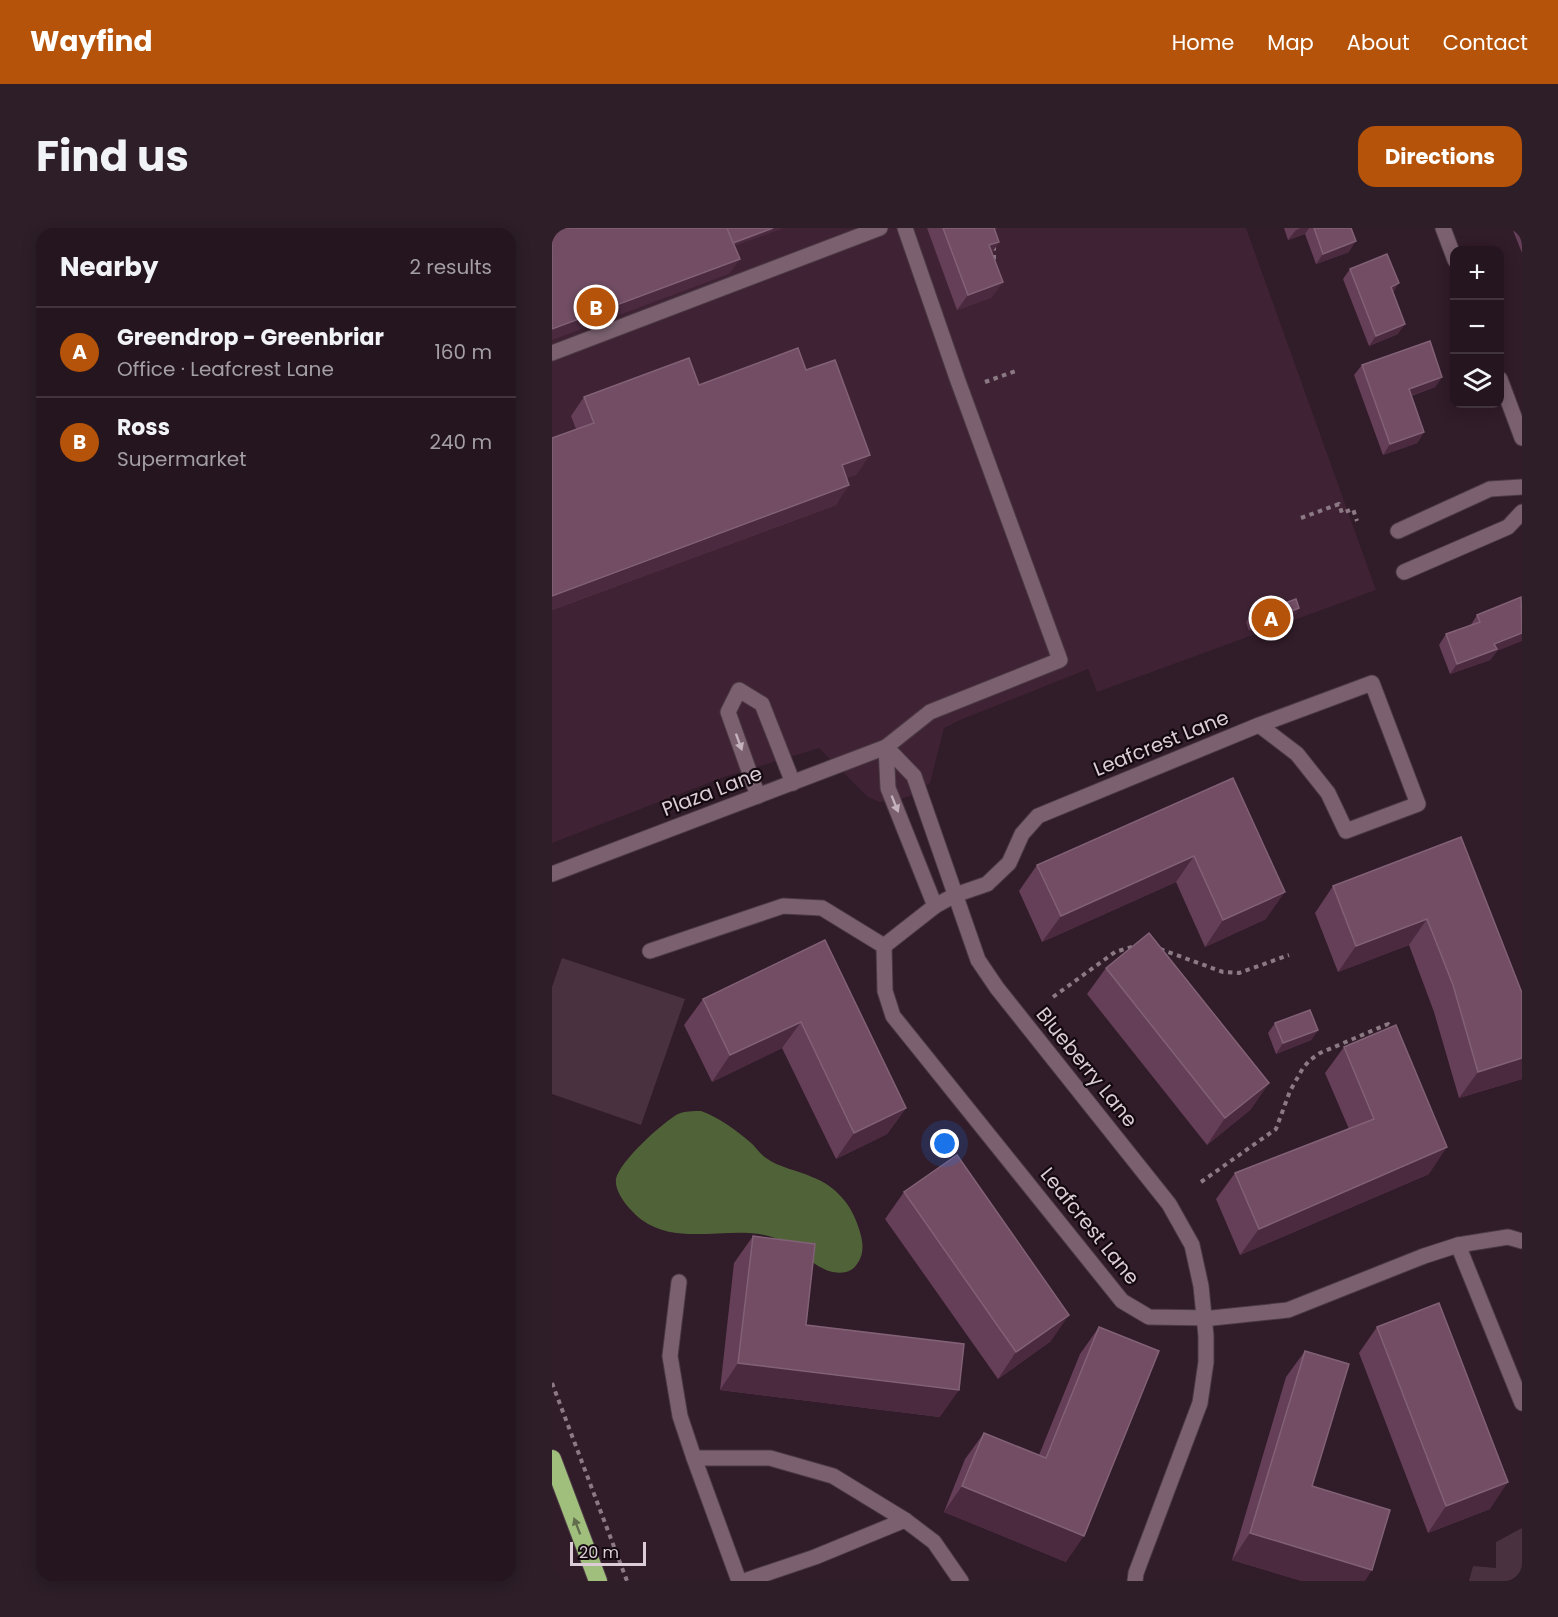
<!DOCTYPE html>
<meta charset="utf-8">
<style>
body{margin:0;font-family:Poppins,sans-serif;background:#2d1e28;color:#f1f3f6}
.controls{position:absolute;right:18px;top:18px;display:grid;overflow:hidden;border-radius:12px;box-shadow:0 3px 15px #0003}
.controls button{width:54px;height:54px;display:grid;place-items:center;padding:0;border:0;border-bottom:2px solid #42343d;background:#25151f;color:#f1f3f6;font:30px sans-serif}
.scale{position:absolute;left:18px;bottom:15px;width:76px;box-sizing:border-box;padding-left:6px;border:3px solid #dbccd5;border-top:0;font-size:16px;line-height:21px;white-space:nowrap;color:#dbccd5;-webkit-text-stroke:4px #13090f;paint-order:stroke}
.you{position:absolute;left:393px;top:916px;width:21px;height:21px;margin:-15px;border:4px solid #fff;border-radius:50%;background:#1a73e8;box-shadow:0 0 0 9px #1a73e833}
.badge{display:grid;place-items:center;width:39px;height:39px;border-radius:50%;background:#b45309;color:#fff;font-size:20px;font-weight:700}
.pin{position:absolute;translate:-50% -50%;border:3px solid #fff;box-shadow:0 2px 6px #0006}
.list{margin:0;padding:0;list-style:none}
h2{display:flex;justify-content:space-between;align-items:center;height:78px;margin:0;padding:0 24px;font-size:26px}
h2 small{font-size:20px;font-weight:400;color:#a39fa4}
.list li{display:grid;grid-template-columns:39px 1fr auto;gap:18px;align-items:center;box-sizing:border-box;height:90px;padding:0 24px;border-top:2px solid #42343d}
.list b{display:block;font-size:22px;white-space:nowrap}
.list p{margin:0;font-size:20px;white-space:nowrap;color:#a39fa4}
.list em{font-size:20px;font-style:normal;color:#a39fa4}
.icon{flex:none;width:33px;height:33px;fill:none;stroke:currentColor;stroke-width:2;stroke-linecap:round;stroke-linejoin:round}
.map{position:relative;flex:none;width:970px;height:1353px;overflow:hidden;border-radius:18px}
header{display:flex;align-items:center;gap:36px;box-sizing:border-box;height:84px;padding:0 30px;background:#b45309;color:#fff}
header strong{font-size:28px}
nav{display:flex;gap:33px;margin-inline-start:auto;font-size:21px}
.intro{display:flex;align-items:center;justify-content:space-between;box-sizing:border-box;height:144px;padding:0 36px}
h1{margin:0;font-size:42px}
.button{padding:15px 27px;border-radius:18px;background:#b45309;color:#fff;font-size:21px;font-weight:700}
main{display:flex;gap:36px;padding:0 36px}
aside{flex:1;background:#25151f;border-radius:18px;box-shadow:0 3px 15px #0003}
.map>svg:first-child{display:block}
.built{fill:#3f2334}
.green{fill:#4a3140}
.water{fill:#506338}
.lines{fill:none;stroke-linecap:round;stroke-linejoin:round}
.minor-casing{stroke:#4b3944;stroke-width:17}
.highway-casing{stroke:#4b3944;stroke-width:20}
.path{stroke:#8b7984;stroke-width:4;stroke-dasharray:4.5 4.5;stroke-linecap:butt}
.minor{stroke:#7b6170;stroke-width:15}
.highway{stroke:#a0bf7d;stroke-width:18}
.wall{fill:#653e57}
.shaded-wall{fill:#4b2a3f}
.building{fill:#724d64;stroke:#826176;stroke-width:1.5}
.oneway{fill:#c3b1bc}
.oneway2{fill:#616d4c}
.labels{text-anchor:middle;stroke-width:4.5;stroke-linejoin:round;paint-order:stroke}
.street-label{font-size:20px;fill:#dbccd5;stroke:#13090f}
</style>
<header>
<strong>Wayfind</strong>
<nav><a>Home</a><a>Map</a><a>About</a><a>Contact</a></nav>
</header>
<div class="intro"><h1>Find us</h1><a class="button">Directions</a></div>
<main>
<aside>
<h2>Nearby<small>2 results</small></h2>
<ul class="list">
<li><span class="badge">A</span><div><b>Greendrop - Greenbriar</b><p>Office · Leafcrest Lane</p></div><em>160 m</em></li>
<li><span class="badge">B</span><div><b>Ross</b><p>Supermarket</p></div><em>240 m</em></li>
</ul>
</aside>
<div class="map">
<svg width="970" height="1353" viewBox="0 0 970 1353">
<rect width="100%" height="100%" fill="#311c29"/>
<path class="built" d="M 0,0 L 694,0 L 824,362 L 545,464 L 536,441 L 408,492 L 392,500 L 378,555 L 358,568 L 348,571 L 327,574 L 316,569 L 267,520 L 172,549 L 0,615 Z"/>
<g class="green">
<path d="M 10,730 L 133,771 L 89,897 L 0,866 L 0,759 Z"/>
<path d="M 970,1300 L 970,1353 L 917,1353 L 921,1338 L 944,1340 L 944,1314 Z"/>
</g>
<path class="water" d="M 149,883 C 166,889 184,902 198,914 C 204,919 208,926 214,930 C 228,940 245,942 260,949 C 284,958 300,977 307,1001 C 311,1013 313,1025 305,1036 C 300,1044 291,1046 281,1044 C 263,1041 243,1017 223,1010 C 183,995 128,1020 90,992 C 79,984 62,965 64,951 C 67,934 111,894 126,886 C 133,883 141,883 149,883 Z"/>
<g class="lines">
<g class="minor-casing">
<g id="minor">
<path d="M 891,0 L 903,32"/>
<path d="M 0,125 L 328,0"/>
<path d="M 948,151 L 970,210"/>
<path d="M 846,303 L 938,261 L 970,259"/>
<path d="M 852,344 L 956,299 L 970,284"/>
<path d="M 334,519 L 362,548 L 426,732 L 445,760 L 617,976 L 640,1017 L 649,1058 L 654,1108 L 654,1134 L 648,1175 L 584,1345 L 583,1353"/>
<path d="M 334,519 L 336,560 L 383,678"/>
<path d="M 206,568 L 176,484 L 187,462 L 210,476 L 241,555"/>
<path d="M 0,646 L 334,519 L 378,484 L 508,432 L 406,153 L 353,0"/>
<path d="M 332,718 L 383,678 L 403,667 L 435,656 L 457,635 L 470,606 L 486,588 L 707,497 L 820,455 L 866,576 L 794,603 L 776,565 L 745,526 L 707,497"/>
<path d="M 98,723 L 231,678 L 270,680 L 332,718 L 333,763 L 341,788 L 570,1073 L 597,1089 L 660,1090 L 736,1082 L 872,1028 L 906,1017 L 956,1009 L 970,1013"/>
<path d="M 906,1017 L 970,1175"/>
<path d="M 127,1054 L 118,1128 L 128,1188 L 142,1230 L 187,1353"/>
<path d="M 142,1230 L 218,1230 L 281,1248 L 353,1292 L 382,1314 L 409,1353"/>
<path d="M 192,1353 L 263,1329 L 353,1292"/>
</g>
</g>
<g class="highway-casing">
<path id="highway" d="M 0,1231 L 46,1353"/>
</g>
<g class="path">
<path d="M 442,18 L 442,35"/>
<path d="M 433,154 L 464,143"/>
<path d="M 749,290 L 787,276 L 790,285 L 801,281 L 805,293"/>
<path d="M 608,721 L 671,744 L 687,745 L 737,727"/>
<path d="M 501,769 L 563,724 L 586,717"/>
<path d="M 649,954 L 724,901 L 738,863 L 751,840 L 758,832 L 768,825 L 836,796 L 838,800"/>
<path d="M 0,1155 L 75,1353"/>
</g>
<use href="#minor" class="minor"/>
<use href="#highway" class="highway"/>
</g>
<g class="wall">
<path d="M 375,0 L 446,0 L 443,1 L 447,14 L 440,25 L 440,69 L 405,82 Z"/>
<path d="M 732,0 L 799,0 L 797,24 L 764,36 L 753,6 L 736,12 Z"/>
<path d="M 960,0 L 970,0 L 970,25 Z"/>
<path d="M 798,41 L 841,64 L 846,106 L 817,118 L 791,51 Z"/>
<path d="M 810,137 L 890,149 L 883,159 L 859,168 L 872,204 L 865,215 L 831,227 L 802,147 Z"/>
<path d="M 254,142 L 305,246 L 294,250 L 284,277 L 0,382 L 0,210 L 24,201 L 19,188 L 32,169 L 147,157 Z"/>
<path d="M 744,386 L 697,403 L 694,394 L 698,388 Z"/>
<path d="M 925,387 L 945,423 L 938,432 L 898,446 L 887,417 L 894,406 L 918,398 Z"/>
<path d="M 681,550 L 714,691 L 653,719 L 624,654 L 490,714 L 467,663 L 485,637 Z"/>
<path d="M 909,609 L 970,851 L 907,870 L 882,784 L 857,717 L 786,744 L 763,685 L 781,658 Z"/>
<path d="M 273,712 L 354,880 L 335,906 L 284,931 L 230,820 L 160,854 L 132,797 L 151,771 Z"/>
<path d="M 554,740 L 717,855 L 698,882 L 655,917 L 535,766 Z"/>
<path d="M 723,795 L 766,802 L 759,812 L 724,826 L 716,805 Z"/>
<path d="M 792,819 L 877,946 L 688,1027 L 664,971 L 683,945 L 797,901 L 773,845 Z"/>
<path d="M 352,964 L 499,1113 L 446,1151 L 333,991 Z"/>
<path d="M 201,1008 L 254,1097 L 388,1189 L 168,1162 L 182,1035 Z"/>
<path d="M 547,1099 L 514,1334 L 392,1284 L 413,1231 L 432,1205 L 487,1227 L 528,1126 Z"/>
<path d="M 825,1099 L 938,1281 L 876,1305 L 807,1125 Z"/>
<path d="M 753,1123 L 760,1258 L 813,1353 L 750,1353 L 680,1332 L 734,1149 Z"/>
</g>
<g class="shaded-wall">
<path d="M 221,0 L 232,0 L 168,23 L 172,18 Z"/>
<path d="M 749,0 L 757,0 L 753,6 L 736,12 L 744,2 Z"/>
<path d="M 804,13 L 797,24 L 764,36 L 771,26 Z"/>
<path d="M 447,14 L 437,29 L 437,17 Z"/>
<path d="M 188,31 L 177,46 L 0,112 L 0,101 Z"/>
<path d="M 451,54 L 440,69 L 405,82 L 416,67 Z"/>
<path d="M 847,55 L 840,66 L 839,59 Z"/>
<path d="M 853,96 L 846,106 L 817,118 L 824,108 Z"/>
<path d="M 890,149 L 883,159 L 849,171 L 857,161 Z"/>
<path d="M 872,204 L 865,215 L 831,227 L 838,216 Z"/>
<path d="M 318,227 L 305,246 L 276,257 L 290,237 Z"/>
<path d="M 297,257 L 284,277 L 0,382 L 0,368 Z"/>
<path d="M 747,380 L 744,386 L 697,403 L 701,398 Z"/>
<path d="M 970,405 L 970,413 L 945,423 L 938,432 L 898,446 L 905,436 L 942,416 Z"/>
<path d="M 642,628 L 624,654 L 490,714 L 509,688 Z"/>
<path d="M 733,664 L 714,691 L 653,719 L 671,692 Z"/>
<path d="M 875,691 L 857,717 L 786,744 L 804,718 Z"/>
<path d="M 249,794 L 230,820 L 160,854 L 178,827 Z"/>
<path d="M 766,802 L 759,812 L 724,826 L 731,815 Z"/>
<path d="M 970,830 L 970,851 L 907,870 L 926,844 Z"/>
<path d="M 717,855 L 698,882 L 655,917 L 673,890 Z"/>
<path d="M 354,880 L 335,906 L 284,931 L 302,905 Z"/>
<path d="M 895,919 L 877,946 L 688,1027 L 707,1001 Z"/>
<path d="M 517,1087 L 499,1113 L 446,1151 L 464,1124 Z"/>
<path d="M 186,1135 L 407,1162 L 388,1189 L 168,1162 Z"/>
<path d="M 956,1254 L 938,1281 L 876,1305 L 894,1278 Z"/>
<path d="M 410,1258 L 532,1308 L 514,1334 L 392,1284 Z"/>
<path d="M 698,1305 L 820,1342 L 813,1353 L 750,1353 L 680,1332 Z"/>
</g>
<g class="building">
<path d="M 0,0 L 175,0 L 188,31 L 0,101 Z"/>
<path d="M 175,0 L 221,0 L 181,15 Z"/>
<path d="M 391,0 L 442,0 L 447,14 L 437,17 L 451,54 L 416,67 Z"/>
<path d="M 762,0 L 799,0 L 804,13 L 771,26 Z"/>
<path d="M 835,26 L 847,55 L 839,59 L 853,96 L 824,108 L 798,41 Z"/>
<path d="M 878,113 L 890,149 L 857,161 L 872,204 L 838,216 L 810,137 Z"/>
<path d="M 246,120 L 254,142 L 283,132 L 318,227 L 290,237 L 297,257 L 0,368 L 0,210 L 42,195 L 32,169 L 137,130 L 147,157 Z"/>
<path d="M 969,369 L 970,405 L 942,416 L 945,421 L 905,436 L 894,406 L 928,394 L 925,387 Z"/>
<path d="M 744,371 L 747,380 L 701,398 L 698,388 Z"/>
<path d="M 681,550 L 733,664 L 671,692 L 642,628 L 509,688 L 485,637 Z"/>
<path d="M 909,609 L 970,765 L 970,830 L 926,844 L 901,757 L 875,691 L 804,718 L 781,658 Z"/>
<path d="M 597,705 L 717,855 L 673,890 L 554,740 Z"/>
<path d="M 273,712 L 354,880 L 302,905 L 249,794 L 178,827 L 151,771 Z"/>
<path d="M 758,782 L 766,802 L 731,815 L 723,795 Z"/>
<path d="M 844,797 L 895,919 L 707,1001 L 683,945 L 822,891 L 792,819 Z"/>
<path d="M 405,927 L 517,1087 L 464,1124 L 352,964 Z"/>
<path d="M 201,1008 L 263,1016 L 254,1097 L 412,1116 L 407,1162 L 186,1135 Z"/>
<path d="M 887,1075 L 956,1254 L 894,1278 L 825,1099 Z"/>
<path d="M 547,1099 L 607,1123 L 532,1308 L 410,1258 L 432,1205 L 494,1230 Z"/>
<path d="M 753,1123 L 797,1136 L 760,1258 L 838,1282 L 820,1342 L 698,1305 Z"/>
</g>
<defs><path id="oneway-solid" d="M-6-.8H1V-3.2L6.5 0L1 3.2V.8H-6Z" transform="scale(1.5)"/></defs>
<g class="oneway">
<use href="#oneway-solid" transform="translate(187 514) rotate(70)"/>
<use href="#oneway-solid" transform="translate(343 576) rotate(68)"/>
</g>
<use class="oneway2" href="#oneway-solid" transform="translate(25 1298) rotate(-111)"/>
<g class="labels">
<g class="street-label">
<text transform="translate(609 515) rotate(-22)" y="7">Leafcrest Lane</text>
<text transform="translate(160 563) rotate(-21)" y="7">Plaza Lane</text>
<text transform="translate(535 839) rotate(51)" y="7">Blueberry Lane</text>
<text transform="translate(538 998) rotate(51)" y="7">Leafcrest Lane</text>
</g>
</g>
</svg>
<div class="controls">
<button>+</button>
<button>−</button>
<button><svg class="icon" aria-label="layers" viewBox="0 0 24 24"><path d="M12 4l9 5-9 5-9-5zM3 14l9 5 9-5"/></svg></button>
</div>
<div class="scale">20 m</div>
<div class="you"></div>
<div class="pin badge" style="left:719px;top:390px">A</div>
<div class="pin badge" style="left:44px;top:79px">B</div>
</div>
</main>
